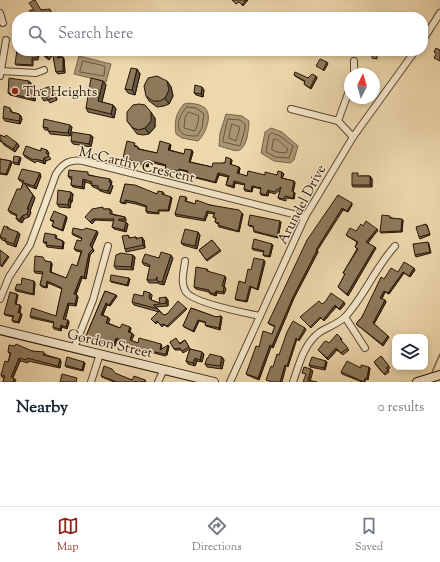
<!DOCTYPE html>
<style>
body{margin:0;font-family:"Sorts Mill Goudy",serif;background:#f6f6f7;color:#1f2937}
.controls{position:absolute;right:12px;bottom:12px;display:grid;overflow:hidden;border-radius:8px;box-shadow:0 2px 6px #0003}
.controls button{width:36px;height:36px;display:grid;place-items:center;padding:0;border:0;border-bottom:1px solid #e0e1e3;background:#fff;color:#1f2937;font:20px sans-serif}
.compass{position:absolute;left:344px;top:68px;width:36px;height:36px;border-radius:50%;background:#fff;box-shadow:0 2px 6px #0003;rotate:5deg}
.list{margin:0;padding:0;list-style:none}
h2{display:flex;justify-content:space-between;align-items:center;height:52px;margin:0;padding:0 16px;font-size:17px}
h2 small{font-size:13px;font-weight:400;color:#747a83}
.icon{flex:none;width:22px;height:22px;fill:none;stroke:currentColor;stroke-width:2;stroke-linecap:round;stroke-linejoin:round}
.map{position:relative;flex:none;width:440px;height:382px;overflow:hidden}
.search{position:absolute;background:#fff;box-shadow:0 2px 6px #0003;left:12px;right:12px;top:12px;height:44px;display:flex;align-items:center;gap:10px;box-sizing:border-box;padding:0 14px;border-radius:16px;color:#747a83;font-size:15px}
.sheet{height:124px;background:#fff}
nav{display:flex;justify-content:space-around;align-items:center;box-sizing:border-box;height:56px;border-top:1px solid #e0e1e3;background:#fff;font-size:11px;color:#747a83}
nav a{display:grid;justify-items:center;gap:2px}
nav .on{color:#8f2418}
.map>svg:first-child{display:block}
.water{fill:#aa9573;stroke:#766247}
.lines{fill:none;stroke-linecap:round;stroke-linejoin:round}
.shore{stroke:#69553c;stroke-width:1}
.stream{stroke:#766247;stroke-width:1.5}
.street-casing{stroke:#59462f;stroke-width:8}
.secondary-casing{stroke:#281505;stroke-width:10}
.street{stroke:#f3e5c9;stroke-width:6}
.secondary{stroke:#f3e5c9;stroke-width:8}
.wall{fill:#7a694f;stroke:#281505}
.shaded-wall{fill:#635540;stroke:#281505}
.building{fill:#8e7a5c;stroke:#281505}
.poi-dot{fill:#8f2418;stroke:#f3e5c9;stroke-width:1.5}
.labels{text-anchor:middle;stroke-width:3;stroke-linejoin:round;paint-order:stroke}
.poi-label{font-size:14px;fill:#281505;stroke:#f3e5c9;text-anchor:start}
.street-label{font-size:14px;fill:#281505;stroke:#f3e5c9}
</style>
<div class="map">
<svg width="440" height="382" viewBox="0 0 440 382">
<rect width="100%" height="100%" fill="#edd7ac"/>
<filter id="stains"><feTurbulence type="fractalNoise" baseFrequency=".005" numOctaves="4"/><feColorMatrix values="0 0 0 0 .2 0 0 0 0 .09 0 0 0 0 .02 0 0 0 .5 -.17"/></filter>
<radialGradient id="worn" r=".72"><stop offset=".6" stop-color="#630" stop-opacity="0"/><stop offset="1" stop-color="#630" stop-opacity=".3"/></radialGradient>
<g class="water">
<path d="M 79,56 L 111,64 L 106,82 L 74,74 Z"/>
<path d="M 189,103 C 194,104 200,104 205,108 C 213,116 205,135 198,141 L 182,138 L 176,134 C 174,121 176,113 184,104 Z"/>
<path d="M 226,114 L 242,116 L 249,121 C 249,128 248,131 247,138 C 241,157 235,150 219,146 L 220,133 Z"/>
<path d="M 271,128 L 282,132 L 298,146 L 294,160 L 290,163 L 274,161 L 261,153 L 265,132 Z"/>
</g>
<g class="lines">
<g class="shore">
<path d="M 83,61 L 105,66 L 104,76 L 80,72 Z"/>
<path d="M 187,107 L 196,108 L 204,114 L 202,128 L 197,136 C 193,136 185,136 182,133 C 174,127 181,112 187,107 Z"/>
<path d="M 189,112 L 199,116 L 197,126 L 195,131 L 184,128 L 185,118 Z"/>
<path d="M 228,119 L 240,120 L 245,124 L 245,129 L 240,146 L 223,142 Z"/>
<path d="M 232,124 L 240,127 L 236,141 L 229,138 Z"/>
<path d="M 272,133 L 280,136 L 293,146 L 289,158 L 275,157 L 266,152 L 269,135 Z"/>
<path d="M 274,139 L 278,140 L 288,149 L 286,153 L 277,152 L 272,150 Z"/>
</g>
<path class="stream" d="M 432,372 L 440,354"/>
<g class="street-casing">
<g id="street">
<path d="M 0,13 L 3,23"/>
<path d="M 423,40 L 440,13"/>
<path d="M 354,61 L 354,74"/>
<path d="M 1,71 L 36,73 L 44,70"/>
<path d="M 0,76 L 6,40"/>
<path d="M 291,109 L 338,121 L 353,137"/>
<path d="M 338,121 L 350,88"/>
<path d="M 185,261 C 184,271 180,283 186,292 C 194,303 245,313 260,316"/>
<path d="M 0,299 L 9,277 L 30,245 L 56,174 C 63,163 70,159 83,161 L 305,217"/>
<path d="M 345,317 L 365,348"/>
<path d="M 74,348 L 93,300 L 108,246"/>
<path d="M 91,382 L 100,354"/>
<path d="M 158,382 L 164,369"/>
<path d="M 230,382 L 305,217 L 353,137 L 415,51"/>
<path d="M 293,382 C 299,365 304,343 320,332 C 328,327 340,323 346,316 C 365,295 375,268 395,246"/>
</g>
</g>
<g class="secondary-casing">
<g id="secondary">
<path d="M 0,330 L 214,382"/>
<path d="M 417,382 L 440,375"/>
</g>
</g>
<use href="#street" class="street"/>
<use href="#secondary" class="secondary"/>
</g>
<g class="wall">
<path d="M 41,10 L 51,11 L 52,17 L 31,17 L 30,16 Z"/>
<path d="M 64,51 L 60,57 L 63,57 L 64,59 L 65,73 L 58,74 L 56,72 L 53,54 L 49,60 L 45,57 L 44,55 Z"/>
<path d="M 35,54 L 38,54 L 39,56 L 38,60 L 33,60 L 33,66 L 16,65 L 15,64 Z"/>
<path d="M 137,69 L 140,74 L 135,95 L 128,93 L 125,89 Z"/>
<path d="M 294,75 L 308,78 L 316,76 L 317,78 L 311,89 L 305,85 L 304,84 L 305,82 L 295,76 Z"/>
<path d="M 374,76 L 378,82 L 374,86 Z"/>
<path d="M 29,81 L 31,83 L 30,88 L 35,88 L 36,90 L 35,101 L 10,95 L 8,93 Z"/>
<path d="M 103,81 L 106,85 L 102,102 L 113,105 L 116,109 L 114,118 L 88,112 L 86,108 Z"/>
<path d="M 167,81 L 171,87 L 173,96 L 169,104 L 164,106 L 157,107 L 149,101 L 146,96 Z"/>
<path d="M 51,86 L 53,89 L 57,100 L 50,103 L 48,100 L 44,101 L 42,98 Z"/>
<path d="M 204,90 L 203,97 L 196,95 L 194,93 Z"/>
<path d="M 10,108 L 12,112 L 19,114 L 21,116 L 22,119 L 20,124 L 5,121 L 3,118 Z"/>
<path d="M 155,118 L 155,127 L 149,134 L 143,135 L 137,134 L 127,121 Z"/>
<path d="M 43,127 L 72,127 L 70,136 L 50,134 L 48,130 L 45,130 Z"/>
<path d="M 0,135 L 17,143 L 19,146 L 15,152 L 4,145 L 2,142 L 0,141 Z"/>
<path d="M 91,135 L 93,137 L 91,147 L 73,144 L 71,141 Z"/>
<path d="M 170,144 L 171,145 L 170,150 L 184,154 L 193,152 L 190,162 L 212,167 L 232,160 L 231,165 L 240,168 L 239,174 L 247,176 L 277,175 L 284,174 L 282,178 L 294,181 L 295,183 L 293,192 L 295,193 L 294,199 L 286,198 L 286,201 L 279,199 L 278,198 L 280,190 L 275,194 L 269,192 L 268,196 L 261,195 L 260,193 L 261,189 L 253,187 L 252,192 L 245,191 L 244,189 L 245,185 L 235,183 L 234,188 L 228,186 L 226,185 L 228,177 L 219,175 L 216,183 L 188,176 L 187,175 L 187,172 L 180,170 L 179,173 L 175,172 L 174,173 L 166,171 L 165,170 L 166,166 L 149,162 L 148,167 L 124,160 L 123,158 L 136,145 L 136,146 L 139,148 L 139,149 L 157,153 Z"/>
<path d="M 49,153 L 48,155 L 51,159 L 46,161 L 45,164 L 37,161 L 35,163 L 25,157 L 23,154 Z"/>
<path d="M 20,157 L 21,158 L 19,165 L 14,164 L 13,162 Z"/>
<path d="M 0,159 L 11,161 L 12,163 L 7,175 L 0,174 Z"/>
<path d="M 90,175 L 112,182 L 111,184 L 113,186 L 110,194 L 100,191 L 98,189 L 93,187 L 91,185 L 92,184 L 85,182 L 84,189 L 73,187 L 71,185 L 72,179 L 70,179 L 68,176 Z"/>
<path d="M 41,176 L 36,189 L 26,185 L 35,198 L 30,211 L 31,212 L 29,217 L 24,219 L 22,223 L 18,221 L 16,218 L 17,216 L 10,213 L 8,210 L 21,189 L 23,183 L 20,181 L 18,179 Z"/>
<path d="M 360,176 L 370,176 L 372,179 L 372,187 L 353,187 L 352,185 Z"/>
<path d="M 125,184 L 157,194 L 163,192 L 164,193 L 164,195 L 171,197 L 172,198 L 169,211 L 159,211 L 159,214 L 147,213 L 146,211 L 146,207 L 136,204 L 126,202 L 126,204 L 121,203 L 120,202 Z"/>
<path d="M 73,194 L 72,202 L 71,202 L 70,208 L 59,207 L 57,204 Z"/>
<path d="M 338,195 L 352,205 L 348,212 L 343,210 L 317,250 L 318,252 L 294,298 L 273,348 L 271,347 L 259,380 L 247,375 L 246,374 L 259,347 L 272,334 L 275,327 L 269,324 L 268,323 Z"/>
<path d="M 186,197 L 187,199 L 186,201 L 195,204 L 210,205 L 243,214 L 239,232 L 219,227 L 218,225 L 219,224 L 216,223 L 215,222 L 216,219 L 213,217 L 214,214 L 208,213 L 205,221 L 176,216 L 175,214 Z"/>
<path d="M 105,209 L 110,209 L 112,211 L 112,214 L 125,217 L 126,219 L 126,221 L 120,221 L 128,224 L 126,232 L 114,229 L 112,227 L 114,221 L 95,220 L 92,224 L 85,217 Z"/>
<path d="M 66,216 L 67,218 L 63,231 L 53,227 L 52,226 L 54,222 L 51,221 L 50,220 Z"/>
<path d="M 391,217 L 391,218 L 403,220 L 402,232 L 381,233 L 380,232 Z"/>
<path d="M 280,221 L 281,222 L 278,238 L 254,232 L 254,231 L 253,227 L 249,226 L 248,225 Z"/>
<path d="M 427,225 L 430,235 L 420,239 L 419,237 Z"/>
<path d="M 363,226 L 377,229 L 378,230 L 368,243 L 376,248 L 348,296 L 338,287 L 345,274 L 343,273 L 357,249 L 355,247 L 357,242 L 347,236 L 346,235 L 356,231 Z"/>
<path d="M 8,227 L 9,229 L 20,234 L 16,247 L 7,244 L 5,241 L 2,240 L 0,237 Z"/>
<path d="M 72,233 L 98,233 L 92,247 L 94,251 L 90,255 L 86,279 L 82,278 L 76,295 L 78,297 L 76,306 L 69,305 L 65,320 L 69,322 L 67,329 L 62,327 L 61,331 L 54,329 L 53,327 L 54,323 L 31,318 L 30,316 L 56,316 L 62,289 L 48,283 L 47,288 L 42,287 L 40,285 L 43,274 L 35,273 L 34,271 L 45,261 L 51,262 L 52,264 L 51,272 L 66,278 L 77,266 L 81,252 L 76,251 L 74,249 L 81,241 L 82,239 L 73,235 Z"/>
<path d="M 56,235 L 57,237 L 56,238 L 63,241 L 64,242 L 63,249 L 47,247 L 46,245 L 47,244 L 44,243 L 43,242 Z"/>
<path d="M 128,235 L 130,238 L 136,237 L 137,238 L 144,240 L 145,248 L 126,252 L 125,249 Z"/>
<path d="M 200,235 L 197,249 L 183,245 L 181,243 Z"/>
<path d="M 212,240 L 221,251 L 207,261 L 199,250 Z"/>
<path d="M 428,242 L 429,244 L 431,253 L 416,257 L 415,255 Z"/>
<path d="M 272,244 L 273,245 L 270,257 L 264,256 L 263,255 L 264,252 L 253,250 L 252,248 Z"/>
<path d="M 133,255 L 135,257 L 133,270 L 116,269 L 114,266 Z"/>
<path d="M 159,258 L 173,258 L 164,285 L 159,284 L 158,282 L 158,283 L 149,283 L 147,280 L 150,267 L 144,265 L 142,262 Z"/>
<path d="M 265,262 L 258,290 L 251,287 L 247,302 L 236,300 L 235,299 L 245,283 L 251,270 Z"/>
<path d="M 207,269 L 209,272 L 226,278 L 224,286 L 226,289 L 224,294 L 217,293 L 216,296 L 210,294 L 209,292 L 196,289 L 194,287 Z"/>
<path d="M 415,270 L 410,277 L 404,273 L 389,294 L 385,292 L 382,299 L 385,300 L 386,302 L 374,324 L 389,337 L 383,346 L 356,324 L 362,317 L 384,279 L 398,272 Z"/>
<path d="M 129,278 L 130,279 L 128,286 L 111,282 L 110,281 Z"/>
<path d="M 35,283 L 34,295 L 16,291 L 15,289 L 21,285 Z"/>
<path d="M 105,291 L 116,295 L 117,296 L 110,306 L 107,305 L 103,315 L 110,319 L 108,323 L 120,328 L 130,327 L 131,328 L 130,332 L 134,335 L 131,341 L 138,343 L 161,344 L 162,346 L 161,349 L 169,346 L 167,355 L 165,356 L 147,351 L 142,352 L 127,347 L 125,345 L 126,343 L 117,340 L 115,346 L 108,343 L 107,345 L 87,337 L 86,336 Z"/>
<path d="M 150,293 L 152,295 L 151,300 L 160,303 L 168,300 L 168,306 L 156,307 L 164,315 L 186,308 L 187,309 L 168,327 L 164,325 L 162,327 L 158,322 L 156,324 L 151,319 L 159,312 L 134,305 L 132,302 L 143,296 Z"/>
<path d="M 17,294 L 18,295 L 16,304 L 20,305 L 21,307 L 20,313 L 22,315 L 19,323 L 13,322 L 12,320 L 13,317 L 5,315 L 4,314 Z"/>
<path d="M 322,304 L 345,304 L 340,310 L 336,307 L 324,321 L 321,318 L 311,328 L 301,318 Z"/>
<path d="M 191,308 L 216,317 L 221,316 L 222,317 L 220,330 L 206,326 L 205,325 L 206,323 L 199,321 L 194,332 L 184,327 L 183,326 Z"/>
<path d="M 341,338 L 342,340 L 341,341 L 349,350 L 343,355 L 337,350 L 328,360 L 318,350 L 329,343 Z"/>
<path d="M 185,340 L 190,349 L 202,352 L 204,354 L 202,362 L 197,361 L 195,366 L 188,364 L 186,361 L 190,349 L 183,353 L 181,350 L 175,350 L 170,342 L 180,343 Z"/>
<path d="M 32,351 L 46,354 L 46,355 L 60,359 L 61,362 L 60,368 L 28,361 L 28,363 L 20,361 L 13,378 L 16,380 L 15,382 L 3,382 L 4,378 L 2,377 L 1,375 L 8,362 L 10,354 L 8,352 Z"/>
<path d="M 381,356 L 390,368 L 388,369 L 389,372 L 385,375 L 375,364 Z"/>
<path d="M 222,357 L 224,360 L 222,369 L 207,367 L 205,364 L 208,358 Z"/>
<path d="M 326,361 L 327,362 L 325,370 L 310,367 L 309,365 Z"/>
<path d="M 84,362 L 85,363 L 83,371 L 66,367 L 65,365 Z"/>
<path d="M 370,368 L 368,380 L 366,379 L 365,382 L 362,382 L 342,374 L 341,372 Z"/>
<path d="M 115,374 L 132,380 L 145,380 L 146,382 L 114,382 L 102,377 L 101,376 Z"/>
</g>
<g class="shaded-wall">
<path d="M 246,0 L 248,0 L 243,6 L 242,5 Z"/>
<path d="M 52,51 L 53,53 L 49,60 L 47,57 Z"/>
<path d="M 62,51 L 64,51 L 58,60 L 57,58 Z"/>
<path d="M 63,57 L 64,59 L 65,73 L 63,71 Z"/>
<path d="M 327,62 L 328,64 L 324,71 L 323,70 Z"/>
<path d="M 137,69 L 140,74 L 135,95 L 132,90 Z"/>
<path d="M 316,76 L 317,78 L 311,89 L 310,88 Z"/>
<path d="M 29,81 L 31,83 L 30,89 L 28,87 Z"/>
<path d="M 103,81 L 106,85 L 101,105 L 98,101 Z"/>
<path d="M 167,81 L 171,87 L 173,96 L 169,104 L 165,98 Z"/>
<path d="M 51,86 L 53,89 L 57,100 L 55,97 Z"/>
<path d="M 202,87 L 204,90 L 203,97 L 201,94 Z"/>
<path d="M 35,88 L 36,90 L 35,101 L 33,99 Z"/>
<path d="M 113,105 L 116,109 L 114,118 L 111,114 Z"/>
<path d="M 151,112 L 155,118 L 155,127 L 149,134 L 145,128 Z"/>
<path d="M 19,114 L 22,119 L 20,124 L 19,121 Z"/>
<path d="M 70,125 L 72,127 L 70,136 L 68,133 Z"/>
<path d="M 91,135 L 93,137 L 91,147 L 89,144 Z"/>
<path d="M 17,143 L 19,146 L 15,152 L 13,149 Z"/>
<path d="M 170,144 L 171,145 L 169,151 L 168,150 Z"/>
<path d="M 47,150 L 49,153 L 48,156 L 46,153 Z"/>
<path d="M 192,150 L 193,152 L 190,163 L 189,162 Z"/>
<path d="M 20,157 L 21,158 L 19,165 L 18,163 Z"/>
<path d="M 44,158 L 46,161 L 45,164 L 43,161 Z"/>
<path d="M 231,159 L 232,160 L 231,166 L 230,164 Z"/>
<path d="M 148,160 L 149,162 L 148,167 L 147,165 Z"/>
<path d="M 11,161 L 12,163 L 7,175 L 6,174 Z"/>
<path d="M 239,167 L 240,168 L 238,175 L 237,173 Z"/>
<path d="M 282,172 L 284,174 L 282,179 L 281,178 Z"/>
<path d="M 40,173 L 41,176 L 36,189 L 34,186 Z"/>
<path d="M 218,173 L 219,175 L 216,183 L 215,182 Z"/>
<path d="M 370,176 L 372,179 L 372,187 L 370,185 Z"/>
<path d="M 83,179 L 85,182 L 84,189 L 82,187 Z"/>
<path d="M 110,179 L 112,182 L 111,184 L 113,186 L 110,194 L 108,191 Z"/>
<path d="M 234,181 L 235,183 L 234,188 L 233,186 Z"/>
<path d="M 294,181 L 295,183 L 293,193 L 292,191 Z"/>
<path d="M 252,186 L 253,187 L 252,192 L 251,191 Z"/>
<path d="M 268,190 L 269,192 L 268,196 L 266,195 Z"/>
<path d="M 71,192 L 73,194 L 72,202 L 70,199 Z"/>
<path d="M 294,192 L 295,193 L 294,199 L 293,198 Z"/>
<path d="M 33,195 L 35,198 L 30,211 L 31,212 L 29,217 L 27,214 L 27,209 Z"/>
<path d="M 171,197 L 172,198 L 169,211 L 168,210 Z"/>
<path d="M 69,199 L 71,202 L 70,208 L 68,205 Z"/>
<path d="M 352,203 L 352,205 L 348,212 L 347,211 Z"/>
<path d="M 342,208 L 343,210 L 317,251 L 316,250 Z"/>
<path d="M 207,211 L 208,213 L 205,221 L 204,219 Z"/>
<path d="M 242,213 L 243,214 L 239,232 L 238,231 Z"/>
<path d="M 22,216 L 24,219 L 22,223 L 20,220 Z"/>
<path d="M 66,216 L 67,218 L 63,231 L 62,230 Z"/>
<path d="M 93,219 L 95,220 L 92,224 L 90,222 Z"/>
<path d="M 402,219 L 403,220 L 402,232 L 401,231 Z"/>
<path d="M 280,221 L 281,222 L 278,238 L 277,237 Z"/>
<path d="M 126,222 L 128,224 L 126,232 L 124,230 Z"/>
<path d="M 377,229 L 378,230 L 367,243 L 366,242 Z"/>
<path d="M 97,231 L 98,233 L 92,247 L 90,245 Z"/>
<path d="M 18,232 L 20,234 L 16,247 L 14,244 Z"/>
<path d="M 198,232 L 200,235 L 197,249 L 195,246 Z"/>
<path d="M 142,237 L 144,240 L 145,248 L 143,245 Z"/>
<path d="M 63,241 L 64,242 L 63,249 L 62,247 Z"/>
<path d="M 272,244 L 273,245 L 270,257 L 269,256 Z"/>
<path d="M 375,247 L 376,248 L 348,296 L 347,294 Z"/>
<path d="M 93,249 L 94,251 L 90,255 L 86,279 L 84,277 L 89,253 Z"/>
<path d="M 317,250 L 318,252 L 294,298 L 273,348 L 272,346 L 293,297 Z"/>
<path d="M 133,255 L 135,257 L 133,270 L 131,267 Z"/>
<path d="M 171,255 L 173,258 L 164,285 L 162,282 Z"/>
<path d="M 8,256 L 9,257 L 2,267 L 1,266 Z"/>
<path d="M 264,260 L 265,262 L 258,290 L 257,289 Z"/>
<path d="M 51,262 L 52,264 L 51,274 L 50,272 Z"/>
<path d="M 414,268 L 415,270 L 410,277 L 409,276 Z"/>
<path d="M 403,272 L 404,273 L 389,294 L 388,293 Z"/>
<path d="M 81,276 L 82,278 L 75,296 L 74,294 Z"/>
<path d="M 225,276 L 226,278 L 224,288 L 222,286 Z"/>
<path d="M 129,278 L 130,279 L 128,286 L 127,285 Z"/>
<path d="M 34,281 L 35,283 L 34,295 L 33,294 Z"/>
<path d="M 47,281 L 48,283 L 47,288 L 46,287 Z"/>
<path d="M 224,286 L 226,289 L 224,294 L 223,292 Z"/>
<path d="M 250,286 L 251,287 L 247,302 L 246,301 Z"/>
<path d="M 216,291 L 217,293 L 216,296 L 215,294 Z"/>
<path d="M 384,291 L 385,292 L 381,300 L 380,298 Z"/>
<path d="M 150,293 L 152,295 L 151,300 L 149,298 Z"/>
<path d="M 17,294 L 18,295 L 16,305 L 15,304 Z"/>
<path d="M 77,295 L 78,297 L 76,306 L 75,304 Z"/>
<path d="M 116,295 L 117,296 L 110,306 L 109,305 Z"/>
<path d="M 166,297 L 168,300 L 168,306 L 166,303 Z"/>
<path d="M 385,300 L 386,302 L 374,324 L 373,323 Z"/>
<path d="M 344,302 L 345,304 L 340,310 L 339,309 Z"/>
<path d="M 68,303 L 69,305 L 65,321 L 63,319 Z"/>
<path d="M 106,303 L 107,305 L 102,316 L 101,315 Z"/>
<path d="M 20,305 L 21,307 L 19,314 L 18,313 Z"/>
<path d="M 335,305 L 336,307 L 324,321 L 323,320 Z"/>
<path d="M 21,313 L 22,315 L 19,323 L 18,322 Z"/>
<path d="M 221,316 L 222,317 L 220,330 L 219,328 Z"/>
<path d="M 108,317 L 110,319 L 108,324 L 106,323 Z"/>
<path d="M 68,320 L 69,322 L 67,329 L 66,327 Z"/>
<path d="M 198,320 L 199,321 L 194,332 L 193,331 Z"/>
<path d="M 61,325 L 62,327 L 61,331 L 60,329 Z"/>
<path d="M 130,327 L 131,328 L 129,333 L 128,332 Z"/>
<path d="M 305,328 L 306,330 L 299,341 L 298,340 Z"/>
<path d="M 132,333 L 134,335 L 131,342 L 130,340 Z"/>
<path d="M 388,336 L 389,337 L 383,346 L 382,344 Z"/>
<path d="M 116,338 L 117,340 L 115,346 L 114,344 Z"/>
<path d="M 296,338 L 297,339 L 288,367 L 287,366 Z"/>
<path d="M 168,345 L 169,346 L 167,355 L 166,354 Z"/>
<path d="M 270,345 L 271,347 L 259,380 L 258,378 Z"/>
<path d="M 336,348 L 337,350 L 328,360 L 327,358 Z"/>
<path d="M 202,352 L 204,354 L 202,362 L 200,360 Z"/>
<path d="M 222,357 L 224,360 L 222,369 L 220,366 Z"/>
<path d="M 19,358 L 20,361 L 12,379 L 11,377 Z"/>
<path d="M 195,358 L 197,361 L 195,366 L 193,363 Z"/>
<path d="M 60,359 L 61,362 L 60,368 L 58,366 Z"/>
<path d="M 326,361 L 327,362 L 325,370 L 324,368 Z"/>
<path d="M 84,362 L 85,363 L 83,371 L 82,370 Z"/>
<path d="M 285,365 L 286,367 L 282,382 L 280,382 Z"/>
<path d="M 369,367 L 370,368 L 368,380 L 367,378 Z"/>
<path d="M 311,369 L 313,371 L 310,382 L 308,380 Z"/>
<path d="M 14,378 L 16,380 L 15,382 L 13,382 Z"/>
</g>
<g class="building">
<path d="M 34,0 L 35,0 L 41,10 L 50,9 L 51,15 L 42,16 L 41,17 L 30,16 L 30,10 L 34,10 L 29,3 Z"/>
<path d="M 232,0 L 246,0 L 242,5 L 239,2 L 236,4 Z"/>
<path d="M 436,48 L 440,50 L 440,61 L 434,58 L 436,54 L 434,52 Z"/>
<path d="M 17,50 L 17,51 L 34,51 L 34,54 L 38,54 L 37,58 L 32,58 L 32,65 L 15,64 Z"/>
<path d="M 46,51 L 52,51 L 47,57 L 44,55 Z"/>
<path d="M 52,51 L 62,51 L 57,58 L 63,57 L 63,71 L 56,72 Z"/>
<path d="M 372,53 L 377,54 L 377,59 L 372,58 Z"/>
<path d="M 320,59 L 327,62 L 323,70 L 316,66 Z"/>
<path d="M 131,68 L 137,69 L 132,90 L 125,89 Z"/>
<path d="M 295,72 L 308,78 L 312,74 L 316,76 L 310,88 L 304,84 L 305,81 L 294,75 Z"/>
<path d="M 157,76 L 167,81 L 169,90 L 165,98 L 160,101 L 153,101 L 146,96 L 144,86 L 148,78 Z"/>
<path d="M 374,76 L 376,79 L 374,81 Z"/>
<path d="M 9,78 L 29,81 L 28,87 L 35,88 L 33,99 L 8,93 Z"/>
<path d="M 91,78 L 103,81 L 98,101 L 113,105 L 111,114 L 86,108 Z"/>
<path d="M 195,85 L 202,87 L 201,94 L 194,93 Z"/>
<path d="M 51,86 L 55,97 L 48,100 L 46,97 L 42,98 L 40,90 Z"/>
<path d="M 139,104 L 145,105 L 151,112 L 151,121 L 145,128 L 139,130 L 133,128 L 127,121 L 127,112 L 133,105 Z"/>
<path d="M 4,106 L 10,108 L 11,112 L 19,114 L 20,116 L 19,121 L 3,118 Z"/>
<path d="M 44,119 L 70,125 L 68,133 L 48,131 L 48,128 L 43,127 Z"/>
<path d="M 72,132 L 91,135 L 89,144 L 71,141 Z"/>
<path d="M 0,135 L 5,137 L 6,135 L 17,143 L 13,149 L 2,142 L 2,141 L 0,140 Z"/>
<path d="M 127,141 L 135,143 L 134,146 L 138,147 L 138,149 L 157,153 L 160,141 L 170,144 L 168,150 L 184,154 L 185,149 L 192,150 L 189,162 L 212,167 L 213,163 L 225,163 L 226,157 L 231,159 L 230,164 L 239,167 L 237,173 L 247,176 L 248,171 L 265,175 L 265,172 L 277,175 L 278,171 L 282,172 L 281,178 L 294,181 L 292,191 L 294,192 L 293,198 L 285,196 L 284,199 L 278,198 L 281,187 L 274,192 L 268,190 L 266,195 L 260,193 L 261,188 L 252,186 L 251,191 L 244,189 L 245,184 L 234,181 L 233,186 L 226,185 L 229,176 L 218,173 L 215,182 L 187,175 L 188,171 L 179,169 L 178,171 L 174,170 L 173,172 L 165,170 L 166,165 L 148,160 L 147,165 L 123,158 Z"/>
<path d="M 26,146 L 41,151 L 41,148 L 47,150 L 46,153 L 49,156 L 44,158 L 43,161 L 35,159 L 33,160 L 23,154 Z"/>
<path d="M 14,156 L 20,157 L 18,163 L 13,162 Z"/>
<path d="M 0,159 L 11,161 L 6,174 L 0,173 Z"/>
<path d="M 22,169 L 40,173 L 34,186 L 24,183 L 33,195 L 27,209 L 29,209 L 27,214 L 22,216 L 20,220 L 16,218 L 17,215 L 8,210 L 17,189 L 21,189 L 24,181 L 18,179 Z"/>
<path d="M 69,170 L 88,172 L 88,175 L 110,179 L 109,182 L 111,183 L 108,191 L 98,189 L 98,186 L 91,185 L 92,182 L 83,179 L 82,187 L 71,185 L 72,177 L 68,176 Z"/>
<path d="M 352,173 L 358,173 L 358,176 L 370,176 L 370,185 L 352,185 Z"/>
<path d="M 125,184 L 135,185 L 157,194 L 158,191 L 163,192 L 162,194 L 171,197 L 168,210 L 158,210 L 158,213 L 146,211 L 147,206 L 135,202 L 125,200 L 125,203 L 120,202 Z"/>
<path d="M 58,190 L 71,192 L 70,199 L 69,199 L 68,205 L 57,204 Z"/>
<path d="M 338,195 L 352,203 L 347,211 L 342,208 L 316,250 L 317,250 L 293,297 L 272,346 L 270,345 L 258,378 L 246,374 L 256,346 L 259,347 L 263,331 L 272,334 L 275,326 L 268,323 L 307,240 Z"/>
<path d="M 180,196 L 186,197 L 185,201 L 195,204 L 196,200 L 210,205 L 239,210 L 242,213 L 238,231 L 218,225 L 219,223 L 215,222 L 216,218 L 213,217 L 215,213 L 207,211 L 204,219 L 175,214 Z"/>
<path d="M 103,207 L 103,209 L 110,209 L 110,214 L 125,217 L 125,219 L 119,219 L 118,220 L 126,222 L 124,230 L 112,227 L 114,219 L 93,219 L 90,222 L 85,217 L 92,209 Z"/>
<path d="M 54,211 L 66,216 L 62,230 L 52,226 L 54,221 L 50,220 Z"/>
<path d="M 250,215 L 280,221 L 277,237 L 254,231 L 253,226 L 248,225 Z"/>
<path d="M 382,215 L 390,216 L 390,218 L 402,219 L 401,231 L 380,232 Z"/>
<path d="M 366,221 L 377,229 L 366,242 L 375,247 L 347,294 L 338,287 L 345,274 L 343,273 L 358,249 L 355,247 L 358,242 L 346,235 L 350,228 L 356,231 L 361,224 L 363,226 Z"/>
<path d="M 426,224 L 430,234 L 419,237 L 416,227 Z"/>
<path d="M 4,226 L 8,227 L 7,228 L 18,232 L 14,244 L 5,241 L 6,239 L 0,237 Z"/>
<path d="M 73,228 L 83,230 L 86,228 L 97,231 L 90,245 L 93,249 L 89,253 L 84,277 L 81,276 L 74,294 L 77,295 L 75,304 L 68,303 L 63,319 L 68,320 L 66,327 L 61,325 L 60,329 L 53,327 L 54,322 L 30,316 L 32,308 L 56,316 L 62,288 L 47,281 L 46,287 L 40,285 L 43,272 L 34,271 L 35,256 L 43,257 L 45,261 L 51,262 L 50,272 L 66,278 L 72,264 L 77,266 L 82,251 L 74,249 L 77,240 L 81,241 L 82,238 L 72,233 Z"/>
<path d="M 185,229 L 198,232 L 195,246 L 181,243 Z"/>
<path d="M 45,233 L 56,235 L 55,238 L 63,241 L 62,247 L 46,245 L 47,242 L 43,242 Z"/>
<path d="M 128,235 L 129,238 L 136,237 L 136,239 L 142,237 L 143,245 L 125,249 L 122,236 Z"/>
<path d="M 254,239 L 272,244 L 269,256 L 263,255 L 264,251 L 252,248 Z"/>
<path d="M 212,240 L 220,250 L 206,260 L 199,250 Z"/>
<path d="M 428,242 L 430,252 L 415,255 L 413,244 Z"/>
<path d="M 0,250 L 8,256 L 1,266 L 0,265 Z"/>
<path d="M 161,252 L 171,255 L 162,282 L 157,281 L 157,277 L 156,280 L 147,280 L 150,265 L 142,262 L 145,254 L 159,258 Z"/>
<path d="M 121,253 L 133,255 L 131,267 L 114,266 L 116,255 Z"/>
<path d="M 254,258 L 264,260 L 257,289 L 250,286 L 246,301 L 235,299 L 239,281 L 245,283 L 248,269 L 251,270 Z"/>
<path d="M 404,262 L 414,268 L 409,276 L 403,272 L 388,293 L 384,291 L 380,298 L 385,300 L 373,323 L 388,336 L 382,344 L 356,324 L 362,317 L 381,277 L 384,279 L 391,268 L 398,272 Z"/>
<path d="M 196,267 L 207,269 L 207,271 L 225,276 L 222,286 L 224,286 L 223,292 L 216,291 L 215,294 L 209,292 L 209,290 L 194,287 Z"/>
<path d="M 111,275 L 129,278 L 127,285 L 110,281 Z"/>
<path d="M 22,278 L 34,281 L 33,294 L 15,289 L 17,284 L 21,285 Z"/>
<path d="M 105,291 L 116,295 L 109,305 L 106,303 L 101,315 L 108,317 L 106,323 L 120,328 L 122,324 L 130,327 L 128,332 L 132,333 L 130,340 L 138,343 L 139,338 L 161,344 L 160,350 L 168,345 L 166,354 L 164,354 L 146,350 L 141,351 L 125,345 L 127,342 L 116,338 L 114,344 L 107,341 L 106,343 L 86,336 Z"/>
<path d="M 144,291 L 150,293 L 149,298 L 151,300 L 160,303 L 159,298 L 166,297 L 166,303 L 153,305 L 158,309 L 132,302 L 134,294 L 143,296 Z"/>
<path d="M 10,292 L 17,294 L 15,304 L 20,305 L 18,313 L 21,313 L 18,322 L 12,320 L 14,316 L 4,314 Z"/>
<path d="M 331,293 L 344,302 L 339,309 L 335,305 L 323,320 L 320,317 L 310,327 L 300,317 L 319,301 L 322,304 L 325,302 Z"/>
<path d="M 178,301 L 186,308 L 167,326 L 163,324 L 161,325 L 157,321 L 155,323 L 151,319 L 159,311 L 164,315 L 167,314 Z"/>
<path d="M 191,308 L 216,317 L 221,316 L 219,328 L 205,325 L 206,322 L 198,320 L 193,331 L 183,326 Z"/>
<path d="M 293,321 L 305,328 L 298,340 L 296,338 L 287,366 L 285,365 L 280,382 L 272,382 L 266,380 L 271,366 L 273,367 L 277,354 L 279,355 L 287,332 Z"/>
<path d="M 337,334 L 341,338 L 340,339 L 348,348 L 341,353 L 336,348 L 327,358 L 318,350 L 324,342 L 326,341 L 329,343 Z"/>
<path d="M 176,338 L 180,344 L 185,340 L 189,347 L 182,351 L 180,348 L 174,349 L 170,342 Z"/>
<path d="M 16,344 L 32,351 L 44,352 L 43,355 L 60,359 L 58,366 L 27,358 L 26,360 L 19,358 L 11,377 L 14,378 L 13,382 L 3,382 L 5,376 L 1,375 L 5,361 L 8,362 L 11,353 L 8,352 L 9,345 L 15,346 Z"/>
<path d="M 190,349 L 202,352 L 200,360 L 195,358 L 193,363 L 186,361 Z"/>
<path d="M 210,354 L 222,357 L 220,366 L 205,364 L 207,358 L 208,358 Z"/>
<path d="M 381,356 L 389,366 L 386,368 L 388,370 L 384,374 L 374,362 Z"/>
<path d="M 67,357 L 84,362 L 82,370 L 65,365 Z"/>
<path d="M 312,357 L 326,361 L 324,368 L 309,365 Z"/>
<path d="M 347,361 L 361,368 L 361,365 L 369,367 L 367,378 L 365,378 L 364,382 L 341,372 Z"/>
<path d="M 104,366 L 112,369 L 115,373 L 132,380 L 134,376 L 145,380 L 144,382 L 117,382 L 101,376 Z"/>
<path d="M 304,367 L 311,369 L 308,380 L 317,382 L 303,382 L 306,374 L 302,373 Z"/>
<path d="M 62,374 L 77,378 L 76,382 L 60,382 Z"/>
</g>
<circle class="poi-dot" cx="15" cy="91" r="4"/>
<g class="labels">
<g class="poi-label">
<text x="23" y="96">The Heights</text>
</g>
<g class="street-label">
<text transform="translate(137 164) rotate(13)" y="5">McCarthy Crescent</text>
<text transform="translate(301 204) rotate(-62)" y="5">Arundel Drive</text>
<text transform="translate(110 343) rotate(13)" y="5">Gordon Street</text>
</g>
</g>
<rect width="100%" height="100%" filter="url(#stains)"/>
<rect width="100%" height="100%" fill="url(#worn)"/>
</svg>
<div class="controls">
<button><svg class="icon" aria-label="layers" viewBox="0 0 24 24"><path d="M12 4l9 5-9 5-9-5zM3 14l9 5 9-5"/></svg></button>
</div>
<svg class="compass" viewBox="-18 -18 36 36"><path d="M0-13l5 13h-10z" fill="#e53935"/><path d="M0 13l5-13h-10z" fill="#747a83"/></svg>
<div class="search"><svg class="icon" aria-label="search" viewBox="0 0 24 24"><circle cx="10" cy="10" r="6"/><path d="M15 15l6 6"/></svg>Search here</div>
</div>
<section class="sheet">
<h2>Nearby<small>0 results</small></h2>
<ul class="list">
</ul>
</section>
<nav>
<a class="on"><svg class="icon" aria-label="map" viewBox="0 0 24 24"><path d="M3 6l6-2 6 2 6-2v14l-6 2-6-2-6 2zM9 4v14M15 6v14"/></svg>Map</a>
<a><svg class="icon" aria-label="directions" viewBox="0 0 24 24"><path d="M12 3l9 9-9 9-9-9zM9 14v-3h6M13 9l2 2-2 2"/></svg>Directions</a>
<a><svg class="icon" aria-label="saved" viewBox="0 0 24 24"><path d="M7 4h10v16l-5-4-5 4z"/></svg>Saved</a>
</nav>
